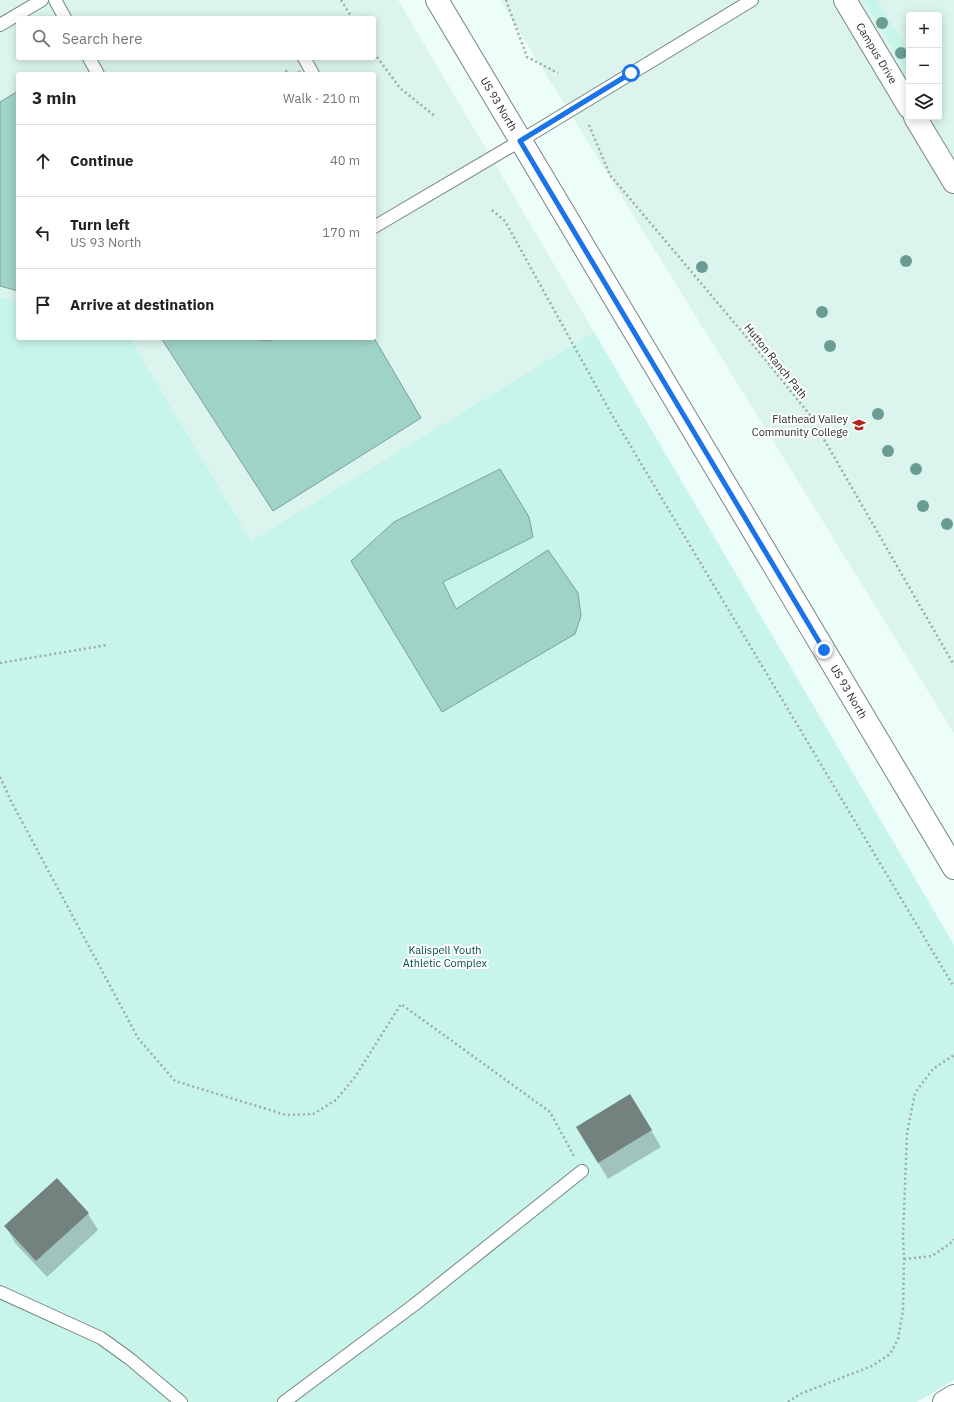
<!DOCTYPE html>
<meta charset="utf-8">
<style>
body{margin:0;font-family:"IBM Plex Sans",sans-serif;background:#f2f2f2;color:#202124}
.controls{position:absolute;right:12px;top:12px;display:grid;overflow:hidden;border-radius:4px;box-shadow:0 2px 10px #0003}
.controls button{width:36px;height:36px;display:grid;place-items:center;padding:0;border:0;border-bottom:1px solid #e0e0e0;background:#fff;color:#202124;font:20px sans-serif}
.stop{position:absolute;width:12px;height:12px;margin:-9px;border:3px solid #1a73e8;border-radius:50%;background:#fff}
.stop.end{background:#1a73e8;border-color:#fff;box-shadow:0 1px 4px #0008}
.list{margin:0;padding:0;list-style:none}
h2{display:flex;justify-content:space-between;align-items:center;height:52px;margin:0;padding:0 16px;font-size:17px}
h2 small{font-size:13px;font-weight:400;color:#757577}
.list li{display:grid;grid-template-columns:26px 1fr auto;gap:12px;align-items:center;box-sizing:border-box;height:72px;padding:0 16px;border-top:1px solid #e0e0e0}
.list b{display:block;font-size:15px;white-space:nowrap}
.list p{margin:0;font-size:13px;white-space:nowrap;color:#757577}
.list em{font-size:13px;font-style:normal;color:#757577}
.icon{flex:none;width:22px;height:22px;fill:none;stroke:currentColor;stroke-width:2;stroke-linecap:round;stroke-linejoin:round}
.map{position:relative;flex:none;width:954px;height:1402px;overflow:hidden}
.search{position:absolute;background:#fff;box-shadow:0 2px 10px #0003;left:16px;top:16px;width:360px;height:44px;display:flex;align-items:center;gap:10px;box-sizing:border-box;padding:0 14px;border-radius:4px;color:#757577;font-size:15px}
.panel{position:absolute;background:#fff;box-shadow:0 2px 10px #0003;left:16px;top:72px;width:360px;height:268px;border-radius:4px}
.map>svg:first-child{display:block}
.built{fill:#dbf4ee;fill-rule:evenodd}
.green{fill:#c8f5ea}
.water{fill:#a0d3c7;stroke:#7ba198}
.shadow{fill:#0003}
.building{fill:#73827e}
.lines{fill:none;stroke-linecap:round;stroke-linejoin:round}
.service-casing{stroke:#788683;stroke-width:14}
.minor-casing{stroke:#788683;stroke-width:24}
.tertiary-casing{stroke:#788683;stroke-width:24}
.primary-casing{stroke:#788683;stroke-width:24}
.path{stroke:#9eaaa7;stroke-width:2.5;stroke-dasharray:2 3;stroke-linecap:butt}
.service{stroke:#fff;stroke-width:12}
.minor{stroke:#fff;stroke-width:22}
.tertiary{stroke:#fff;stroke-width:22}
.primary{stroke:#fff;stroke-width:22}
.tree{fill:#6b9c94}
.route{stroke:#1a73e8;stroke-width:5}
.labels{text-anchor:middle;stroke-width:4;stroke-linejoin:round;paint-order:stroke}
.street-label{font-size:11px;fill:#262c2a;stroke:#fff}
.poi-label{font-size:11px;fill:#262c2a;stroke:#fff;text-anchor:end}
.park-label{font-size:11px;fill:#004d42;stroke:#fff}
</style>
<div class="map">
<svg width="954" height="1402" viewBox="0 0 954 1402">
<rect width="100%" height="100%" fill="#edfdf9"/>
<g class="built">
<path d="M 0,0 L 398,0 L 594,332 L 251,541 L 130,338 L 374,338 L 374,74 L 18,74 L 18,301 L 0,297 ZM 18,18 L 374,18 L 374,58 L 18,58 Z"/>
<path d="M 500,0 L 954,0 L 954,733 ZM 909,15 L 939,15 L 939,117 L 909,117 Z"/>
</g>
<g class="green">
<path d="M 864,0 L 877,0 L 909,52 L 909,77 Z"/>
<path d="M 0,297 L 18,301 L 18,338 L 130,338 L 251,541 L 594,332 L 954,945 L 954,1380 L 917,1402 L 0,1402 Z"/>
</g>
<g class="water">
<path d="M 18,91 L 18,291 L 0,286 L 0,102 Z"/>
<path d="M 161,338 L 241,338 L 269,341 L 276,338 L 374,338 L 421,418 L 273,511 Z"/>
<path d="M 500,469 L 529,517 L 533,537 L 443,582 L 456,609 L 548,550 L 578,593 L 581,616 L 575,634 L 442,712 L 351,561 L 394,522 Z"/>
</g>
<g class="shadow">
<path d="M 300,70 L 302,74 L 293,74 Z"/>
<path d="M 651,1130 L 661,1147 L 608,1179 L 587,1144 Z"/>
<path d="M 88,1214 L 98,1230 L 47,1277 L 15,1243 L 6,1226 Z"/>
</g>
<g class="building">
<path d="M 630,1094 L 652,1130 L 598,1163 L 576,1127 Z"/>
<path d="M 57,1178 L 89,1213 L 36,1261 L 4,1226 Z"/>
</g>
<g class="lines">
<g class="service-casing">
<g id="service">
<path d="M 55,0 L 65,18"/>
<path d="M 0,25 L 42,0"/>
<path d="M 89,58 L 98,74"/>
<path d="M 304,58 L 313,74"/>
<path d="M 374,227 L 520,141 L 752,0"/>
<path d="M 0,1292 L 101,1338 L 130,1359 L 181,1402"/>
<path d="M 284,1402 L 414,1305 L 582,1171"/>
</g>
</g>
<g class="minor-casing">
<g id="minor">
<path id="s1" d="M 845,0 L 909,107"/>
<path d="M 915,117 L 954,182"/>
</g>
</g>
<g class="tertiary-casing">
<path id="tertiary" d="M 944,1402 L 954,1396"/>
</g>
<g class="primary-casing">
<g id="primary">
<path id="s2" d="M 437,0 L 954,868"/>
</g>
</g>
<g class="path">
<path d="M 341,0 L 352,18"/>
<path d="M 506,0 L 527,57 L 558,73"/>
<path d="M 374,53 L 400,88 L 436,117"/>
<path d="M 281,74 L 290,69"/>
<path d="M 589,125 L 610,175 L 764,358 L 810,415 L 954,665"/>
<path d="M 492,210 L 505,221 L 612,415 L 954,987"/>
<path d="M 0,663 L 107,645"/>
<path d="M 0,777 L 12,803 L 138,1038 L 175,1081 L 286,1115 L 313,1114 L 336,1100 L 355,1077 L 401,1004 L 550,1112 L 574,1156"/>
<path d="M 904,1259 L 932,1256 L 952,1242 L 954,1239"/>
<path d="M 788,1402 L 800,1394 L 872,1366 L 890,1354 L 898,1339 L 903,1311 L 904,1259 L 903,1237 L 907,1133 L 915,1093 L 933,1069 L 954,1055"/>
</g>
<use href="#service" class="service"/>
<use href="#minor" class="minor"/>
<use href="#tertiary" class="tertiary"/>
<use href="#primary" class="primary"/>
</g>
<g class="tree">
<circle cx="882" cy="23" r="6"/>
<circle cx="901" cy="53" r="6"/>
<circle cx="906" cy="261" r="6"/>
<circle cx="702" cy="267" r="6"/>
<circle cx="822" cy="312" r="6"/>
<circle cx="830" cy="346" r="6"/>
<circle cx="878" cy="414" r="6"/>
<circle cx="888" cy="451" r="6"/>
<circle cx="916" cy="469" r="6"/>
<circle cx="923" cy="506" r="6"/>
<circle cx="947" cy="524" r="6"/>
</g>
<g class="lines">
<path class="route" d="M 631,73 L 520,141 L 824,650"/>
</g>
<defs>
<g id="university-bare" transform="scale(1.08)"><path d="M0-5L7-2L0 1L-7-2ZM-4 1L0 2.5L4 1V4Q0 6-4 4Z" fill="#b3241c" stroke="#fff" stroke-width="2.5" paint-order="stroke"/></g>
</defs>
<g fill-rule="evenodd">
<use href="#university-bare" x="859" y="425"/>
</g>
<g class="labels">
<g class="street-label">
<text dy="4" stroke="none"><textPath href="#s1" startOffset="62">Campus Drive</textPath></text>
<text dy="4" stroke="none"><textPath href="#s2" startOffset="121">US 93 North</textPath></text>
<text transform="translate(776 361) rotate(51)" y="4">Hutton Ranch Path</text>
<text dy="4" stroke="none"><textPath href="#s2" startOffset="805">US 93 North</textPath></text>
</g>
<g class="poi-label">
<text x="848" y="423">Flathead Valley<tspan x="848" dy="13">Community College</tspan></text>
</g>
<g class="park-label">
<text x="445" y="954">Kalispell Youth<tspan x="445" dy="13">Athletic Complex</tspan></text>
</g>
</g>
</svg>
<div class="controls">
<button>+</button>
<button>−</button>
<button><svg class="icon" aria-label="layers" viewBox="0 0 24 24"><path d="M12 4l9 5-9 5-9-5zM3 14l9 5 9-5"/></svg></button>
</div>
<div class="stop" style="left:631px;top:73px"></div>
<div class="stop end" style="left:824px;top:650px"></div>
<div class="search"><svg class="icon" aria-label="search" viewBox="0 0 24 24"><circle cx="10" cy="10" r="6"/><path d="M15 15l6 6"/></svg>Search here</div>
<section class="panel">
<h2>3 min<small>Walk · 210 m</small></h2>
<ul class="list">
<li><svg class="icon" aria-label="ahead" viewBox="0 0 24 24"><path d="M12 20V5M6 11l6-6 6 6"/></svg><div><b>Continue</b></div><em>40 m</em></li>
<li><svg class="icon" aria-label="left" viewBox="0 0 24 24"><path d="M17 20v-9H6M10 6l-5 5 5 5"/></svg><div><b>Turn left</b><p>US 93 North</p></div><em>170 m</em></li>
<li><svg class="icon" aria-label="arrive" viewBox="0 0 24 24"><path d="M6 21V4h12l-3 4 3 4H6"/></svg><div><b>Arrive at destination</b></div></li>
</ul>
</section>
</div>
